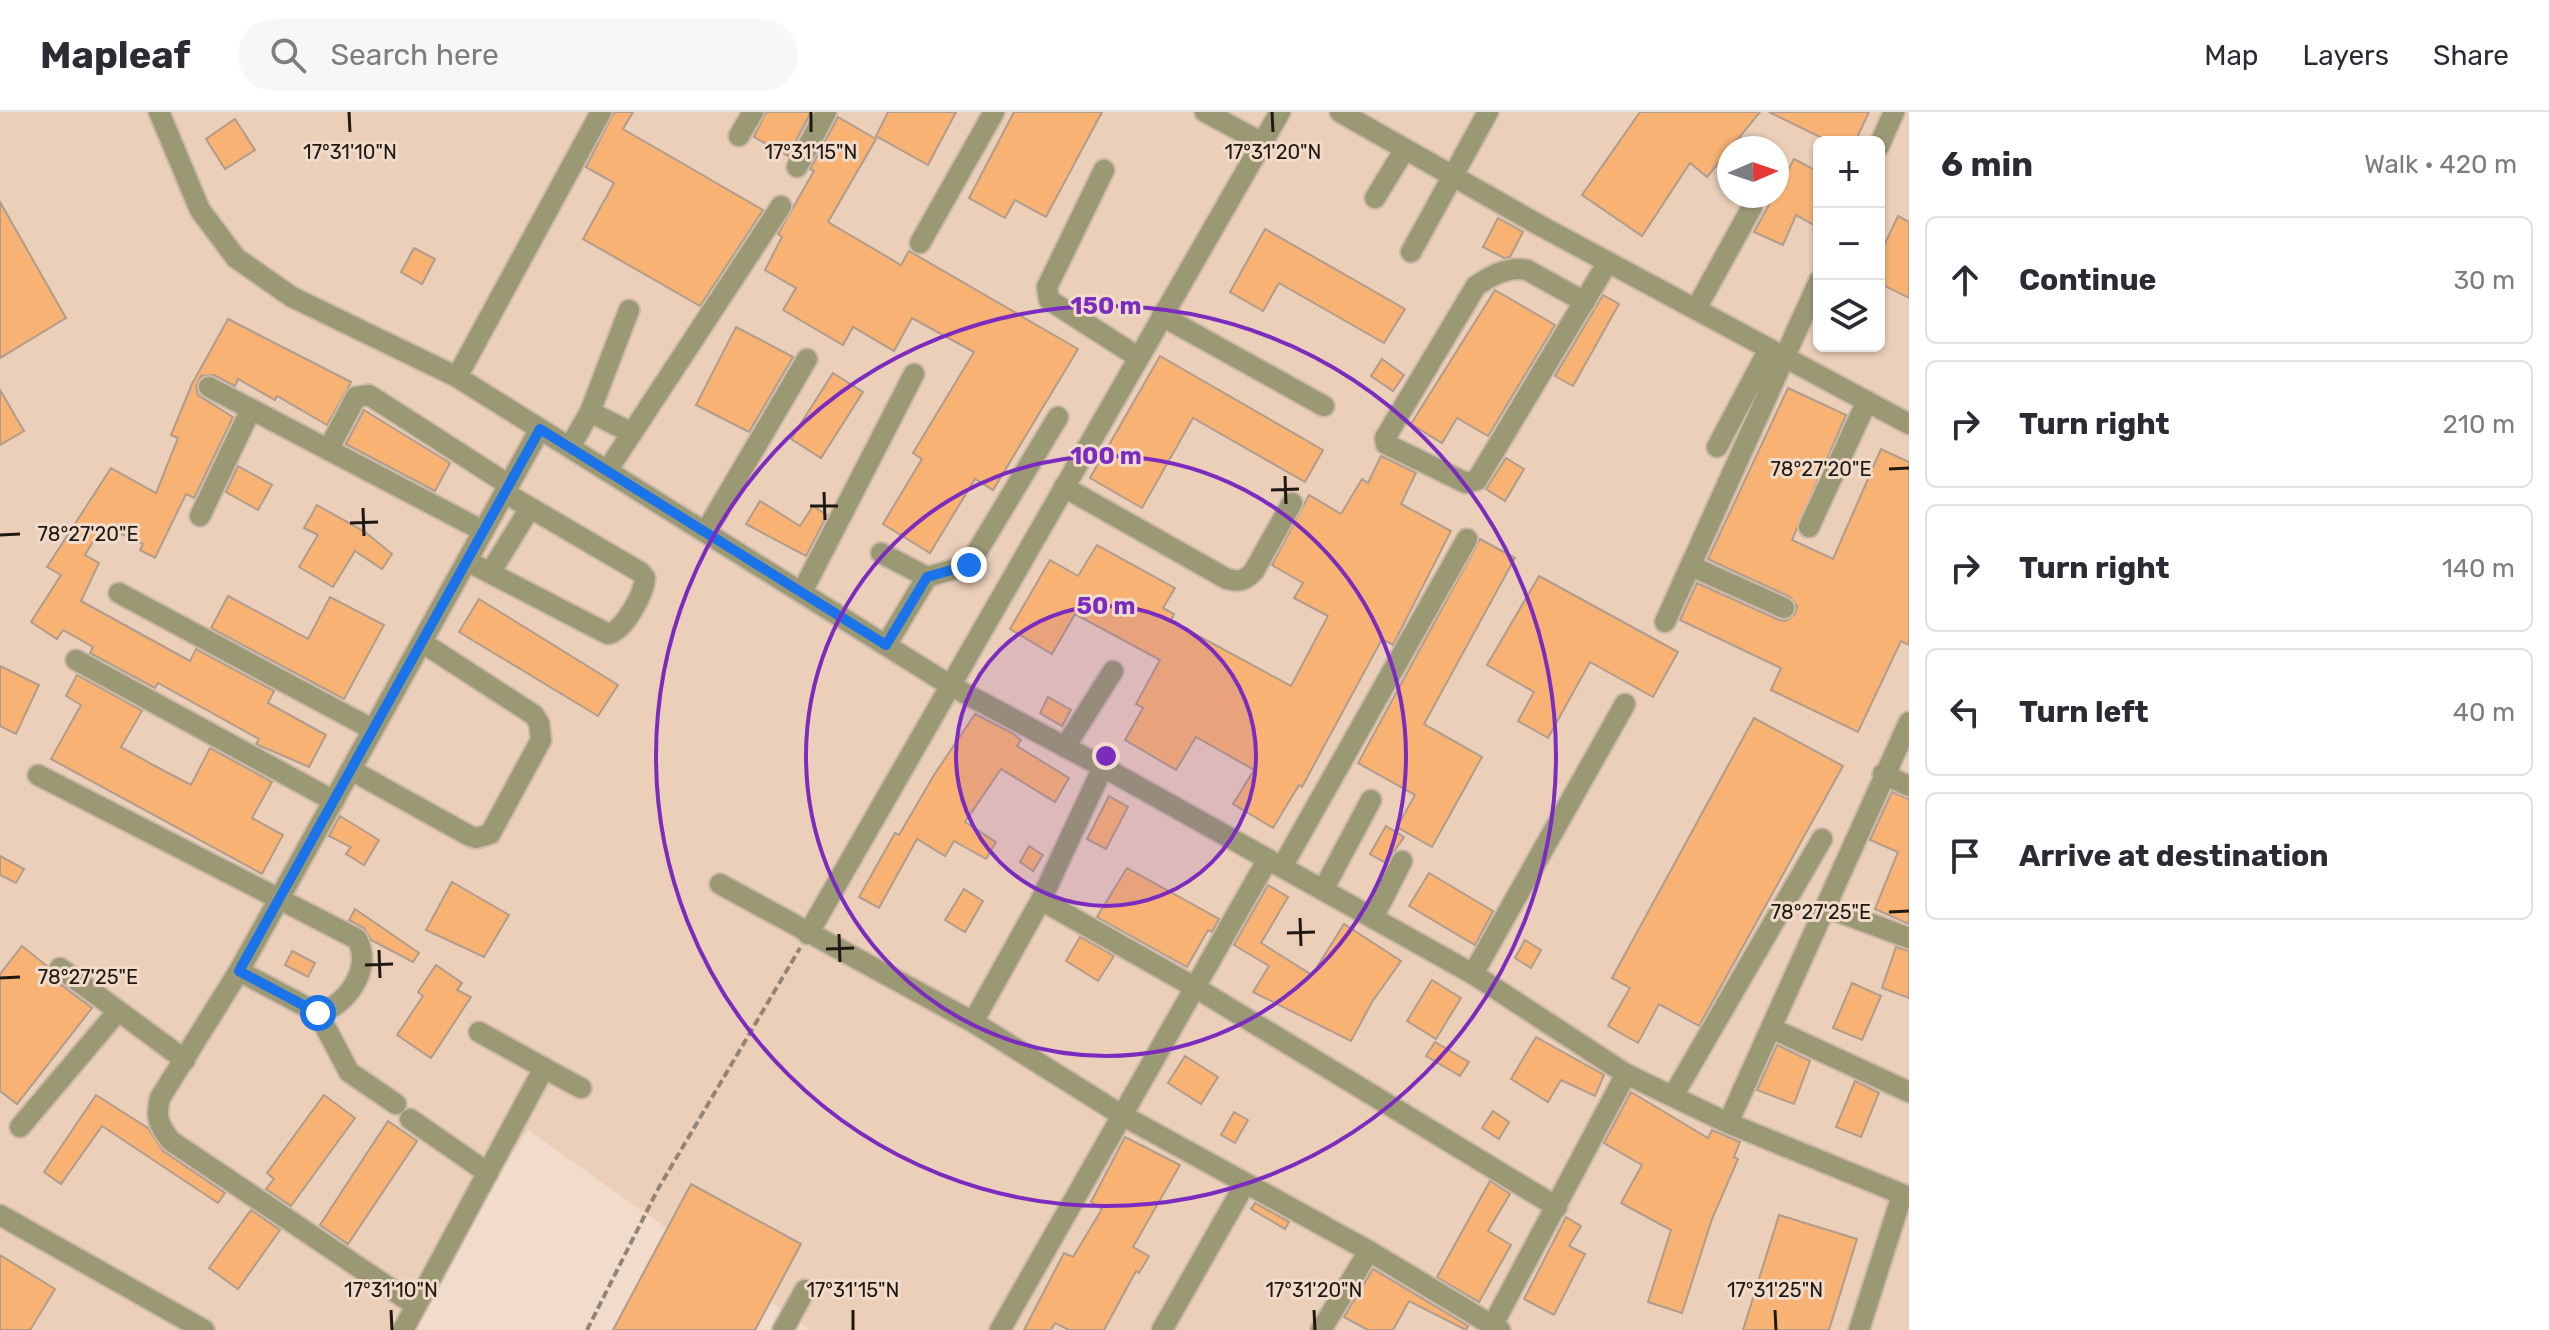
<!DOCTYPE html>
<meta charset="utf-8">
<style>
body{margin:0;font-family:Rubik,sans-serif;background:#f7f7f7;color:#2b2b33}
.controls{position:absolute;right:24px;top:24px;display:grid;overflow:hidden;border-radius:12px;box-shadow:0 2px 6px #0004}
.controls button{width:72px;height:72px;display:grid;place-items:center;padding:0;border:0;border-bottom:2px solid #e1e1e2;background:#fff;color:#2b2b33;font:40px sans-serif}
.compass{position:absolute;left:1717px;top:24px;width:72px;height:72px;border-radius:50%;background:#fff;box-shadow:0 2px 6px #0004;rotate:88deg}
.stop{position:absolute;width:24px;height:24px;margin:-18px;border:6px solid #1a73e8;border-radius:50%;background:#fff}
.stop.end{background:#1a73e8;border-color:#fff;box-shadow:0 2px 8px #0008}
.list{margin:0;padding:0;list-style:none}
h2{display:flex;justify-content:space-between;align-items:center;height:104px;margin:0;padding:0 32px;font-size:34px}
h2 small{font-size:26px;font-weight:400;color:#7c7c81}
.list li{display:grid;grid-template-columns:52px 1fr auto;gap:24px;align-items:center;box-sizing:border-box;height:128px;margin:0 16px 16px;padding:0 16px;border:2px solid #e1e1e2;border-radius:12px}
.list b{display:block;font-size:30px;white-space:nowrap}
.list em{font-size:26px;font-style:normal;color:#7c7c81}
.icon{flex:none;width:44px;height:44px;fill:none;stroke:currentColor;stroke-width:2;stroke-linecap:round;stroke-linejoin:round}
.map{position:relative;flex:none;width:1909px;height:1218px;overflow:hidden}
header{display:flex;align-items:center;gap:48px;box-sizing:border-box;height:112px;padding:0 40px;background:#fff;border-bottom:2px solid #e1e1e2}
header strong{font-size:38px}
nav{display:flex;gap:44px;margin-inline-start:auto;font-size:28px}
.search{width:560px;height:72px;background:#f7f7f7;display:flex;align-items:center;gap:20px;box-sizing:border-box;padding:0 28px;border-radius:44px;color:#7c7c81;font-size:30px}
main{display:flex}
aside{flex:1;background:#fff}
.map>svg:first-child{display:block}
.built{fill:#ebcfb9;fill-rule:evenodd}
.building{fill:#f8b374;stroke:#b09c8c;stroke-width:2}
.lines{fill:none;stroke-linecap:round;stroke-linejoin:round}
.minor-casing{stroke:#cbb8a9;stroke-width:24}
.path{stroke:#948478;stroke-width:4;stroke-dasharray:8 4;stroke-linecap:butt}
.minor{stroke:#9b9974;stroke-width:20}
.route{stroke:#1a73e8;stroke-width:10}
.ticks{fill:none;stroke:#201912;stroke-width:3}
.ring{fill:none;stroke:#7b2cbf;stroke-width:4}
.ticks-label{font-size:20px;text-anchor:middle;fill:#201912;stroke:#f1dbca;stroke-width:6;stroke-linejoin:round;paint-order:stroke}
.centre{fill:#7b2cbf;stroke:#f1dbca;stroke-width:4}
.ring-label{font-size:24px;text-anchor:middle;font-weight:bold;fill:#7b2cbf;stroke:#f1dbca;stroke-width:6;stroke-linejoin:round;paint-order:stroke}
</style>
<header>
<strong>Mapleaf</strong>
<div class="search"><svg class="icon" aria-label="search" viewBox="0 0 24 24"><circle cx="10" cy="10" r="6"/><path d="M15 15l6 6"/></svg>Search here</div>
<nav><a>Map</a><a>Layers</a><a>Share</a></nav>
</header>
<main>
<div class="map">
<svg width="1909" height="1218" viewBox="0 0 1909 1218">
<rect width="100%" height="100%" fill="#f1dbca"/>
<path class="built" d="M 0,0 L 1909,0 L 1909,1218 L 810,1218 L 528,1018 L 395,1218 L 0,1218 ZM 1819,30 L 1879,30 L 1879,234 L 1819,234 ZM 1729,36 L 1777,36 L 1777,84 L 1729,84 Z"/>
<g class="building">
<path d="M 614,0 L 633,0 L 623,17 L 763,98 L 700,194 L 583,127 L 614,71 L 586,55 Z"/>
<path d="M 766,0 L 811,0 L 788,44 L 754,25 Z"/>
<path d="M 888,0 L 956,0 L 928,53 L 876,24 Z"/>
<path d="M 1014,0 L 1102,0 L 1046,105 L 1015,88 L 1005,106 L 969,86 Z"/>
<path d="M 1640,0 L 1760,0 L 1707,65 L 1690,51 L 1642,124 L 1582,83 Z"/>
<path d="M 1769,0 L 1869,0 L 1855,30 L 1830,30 Z"/>
<path d="M 838,5 L 876,27 L 828,110 L 901,153 L 909,139 L 1078,237 L 993,378 L 975,367 L 930,441 L 883,412 L 922,347 L 913,341 L 974,240 L 912,206 L 894,239 L 853,215 L 843,233 L 783,198 L 796,176 L 765,158 L 782,125 L 778,122 L 814,59 L 810,57 Z"/>
<path d="M 235,7 L 255,38 L 225,57 L 206,27 Z"/>
<path d="M 1794,47 L 1819,60 L 1819,116 L 1796,103 L 1783,133 L 1754,120 Z"/>
<path d="M 0,90 L 66,206 L 0,246 Z"/>
<path d="M 1898,104 L 1909,110 L 1909,186 L 1879,171 L 1879,144 Z"/>
<path d="M 1498,106 L 1523,120 L 1510,145 L 1504,146 L 1483,135 Z"/>
<path d="M 1265,117 L 1405,197 L 1384,231 L 1279,171 L 1263,199 L 1230,180 Z"/>
<path d="M 414,136 L 435,147 L 422,172 L 401,160 Z"/>
<path d="M 1495,178 L 1555,213 L 1488,324 L 1457,306 L 1442,331 L 1411,312 Z"/>
<path d="M 1603,183 L 1619,192 L 1573,274 L 1555,264 Z"/>
<path d="M 228,207 L 351,270 L 349,274 L 327,313 L 277,284 L 275,288 L 238,267 L 235,274 L 214,263 L 201,264 L 196,275 L 198,283 L 233,305 L 194,386 L 186,382 L 155,446 L 140,438 L 143,432 L 103,413 L 85,443 L 99,451 L 81,489 L 190,549 L 196,537 L 274,579 L 268,591 L 326,623 L 309,655 L 256,632 L 259,627 L 158,571 L 155,576 L 90,541 L 93,535 L 63,518 L 57,527 L 31,510 L 61,463 L 47,455 L 111,356 L 156,381 L 178,326 L 171,323 L 192,272 Z"/>
<path d="M 736,215 L 793,245 L 749,320 L 696,293 Z"/>
<path d="M 1160,244 L 1323,338 L 1305,370 L 1193,306 L 1142,396 L 1090,366 Z"/>
<path d="M 1382,247 L 1404,263 L 1393,279 L 1371,264 Z"/>
<path d="M 833,261 L 863,280 L 821,346 L 791,327 Z"/>
<path d="M 1788,276 L 1846,303 L 1792,428 L 1833,447 L 1881,337 L 1909,350 L 1909,533 L 1901,529 L 1858,620 L 1771,578 L 1781,556 L 1680,508 L 1697,471 L 1779,508 L 1786,509 L 1795,502 L 1797,494 L 1790,485 L 1708,447 Z"/>
<path d="M 0,278 L 24,319 L 0,333 Z"/>
<path d="M 364,298 L 450,351 L 435,379 L 346,332 Z"/>
<path d="M 1381,344 L 1416,361 L 1401,392 L 1451,419 L 1393,533 L 1382,527 L 1302,675 L 1299,673 L 1273,716 L 1233,692 L 1254,658 L 1196,625 L 1176,658 L 1125,628 L 1143,596 L 1136,592 L 1160,548 L 1075,502 L 1052,542 L 1010,517 L 1050,448 L 1078,464 L 1097,433 L 1175,476 L 1163,496 L 1174,502 L 1171,509 L 1291,574 L 1328,504 L 1294,486 L 1303,471 L 1272,453 L 1309,383 L 1341,402 L 1362,367 L 1368,371 Z"/>
<path d="M 1506,346 L 1524,357 L 1505,389 L 1486,377 Z"/>
<path d="M 238,354 L 272,373 L 258,398 L 226,380 Z"/>
<path d="M 760,389 L 800,414 L 813,394 L 827,403 L 806,444 L 746,412 Z"/>
<path d="M 317,393 L 365,420 L 392,442 L 382,457 L 355,439 L 333,475 L 299,455 L 318,423 L 304,416 Z"/>
<path d="M 1480,427 L 1515,446 L 1424,612 L 1482,645 L 1432,735 L 1397,715 L 1415,683 L 1358,651 Z"/>
<path d="M 1539,464 L 1678,540 L 1653,585 L 1590,550 L 1548,626 L 1518,609 L 1534,580 L 1487,553 Z"/>
<path d="M 228,484 L 308,527 L 330,485 L 384,513 L 344,587 L 211,516 Z"/>
<path d="M 479,487 L 618,573 L 598,604 L 459,520 Z"/>
<path d="M 0,554 L 39,573 L 16,622 L 0,614 Z"/>
<path d="M 77,563 L 142,599 L 121,635 L 155,654 L 191,673 L 210,636 L 272,670 L 252,706 L 283,723 L 262,762 L 51,647 L 81,593 L 66,584 Z"/>
<path d="M 1048,585 L 1071,598 L 1062,614 L 1040,601 Z"/>
<path d="M 975,602 L 1012,621 L 1021,628 L 1017,634 L 1069,666 L 1055,690 L 1001,657 L 965,710 L 996,730 L 986,747 L 954,729 L 945,744 L 917,727 L 879,796 L 859,785 L 895,721 L 899,723 L 934,663 Z"/>
<path d="M 1754,606 L 1843,654 L 1699,914 L 1659,892 L 1638,931 L 1608,914 L 1630,876 L 1612,866 Z"/>
<path d="M 1892,680 L 1909,687 L 1909,812 L 1875,797 L 1898,740 L 1870,728 Z"/>
<path d="M 1109,684 L 1128,695 L 1106,737 L 1087,727 Z"/>
<path d="M 340,704 L 379,728 L 364,753 L 346,742 L 351,735 L 329,724 Z"/>
<path d="M 1386,714 L 1404,725 L 1386,751 L 1370,742 Z"/>
<path d="M 1029,734 L 1043,743 L 1033,759 L 1020,750 Z"/>
<path d="M 0,744 L 24,757 L 16,771 L 0,763 Z"/>
<path d="M 1127,756 L 1219,807 L 1212,820 L 1208,818 L 1187,855 L 1097,805 Z"/>
<path d="M 1429,761 L 1493,799 L 1475,833 L 1409,794 Z"/>
<path d="M 452,770 L 509,803 L 484,845 L 426,818 Z"/>
<path d="M 1268,773 L 1288,785 L 1261,831 L 1312,863 L 1344,812 L 1401,849 L 1372,890 L 1351,929 L 1253,880 L 1269,854 L 1234,833 Z"/>
<path d="M 964,777 L 983,789 L 965,820 L 945,808 Z"/>
<path d="M 355,797 L 419,841 L 413,850 L 371,828 L 364,816 L 349,808 Z"/>
<path d="M 1080,825 L 1114,844 L 1098,869 L 1066,849 Z"/>
<path d="M 1525,828 L 1541,838 L 1531,856 L 1515,846 Z"/>
<path d="M 22,834 L 47,854 L 52,866 L 92,896 L 17,992 L 0,979 L 0,862 Z"/>
<path d="M 1896,835 L 1909,839 L 1909,886 L 1882,876 Z"/>
<path d="M 292,839 L 315,851 L 308,865 L 285,853 Z"/>
<path d="M 436,853 L 462,871 L 457,878 L 471,885 L 431,946 L 397,923 L 423,884 L 418,880 Z"/>
<path d="M 1432,868 L 1461,886 L 1436,927 L 1407,909 Z"/>
<path d="M 1852,871 L 1881,884 L 1862,928 L 1833,916 Z"/>
<path d="M 1536,925 L 1604,963 L 1595,984 L 1561,968 L 1548,990 L 1511,967 Z"/>
<path d="M 1435,930 L 1469,950 L 1460,964 L 1426,944 Z"/>
<path d="M 1777,933 L 1810,949 L 1794,992 L 1757,978 Z"/>
<path d="M 1185,944 L 1218,965 L 1201,992 L 1168,971 Z"/>
<path d="M 1855,969 L 1879,981 L 1861,1025 L 1836,1015 Z"/>
<path d="M 1631,980 L 1708,1026 L 1712,1018 L 1740,1030 L 1734,1045 L 1738,1047 L 1712,1107 L 1682,1201 L 1648,1190 L 1671,1118 L 1621,1091 L 1642,1053 L 1604,1031 Z"/>
<path d="M 96,983 L 148,1016 L 163,1039 L 225,1081 L 218,1091 L 102,1014 L 61,1072 L 44,1060 Z"/>
<path d="M 324,983 L 355,1006 L 291,1094 L 266,1077 L 274,1067 L 267,1061 Z"/>
<path d="M 1493,999 L 1509,1010 L 1499,1027 L 1482,1016 Z"/>
<path d="M 1234,1000 L 1248,1008 L 1235,1031 L 1221,1023 Z"/>
<path d="M 388,1009 L 417,1029 L 348,1132 L 320,1113 Z"/>
<path d="M 1125,1025 L 1180,1053 L 1133,1135 L 1149,1144 L 1139,1161 L 1136,1159 L 1104,1218 L 1069,1218 L 1055,1211 L 1051,1218 L 1024,1218 L 1064,1141 L 1073,1145 L 1102,1097 L 1091,1090 Z"/>
<path d="M 1490,1069 L 1510,1082 L 1488,1119 L 1511,1133 L 1479,1190 L 1437,1165 Z"/>
<path d="M 691,1072 L 801,1132 L 755,1218 L 613,1218 Z"/>
<path d="M 1255,1091 L 1289,1110 L 1285,1117 L 1251,1097 Z"/>
<path d="M 251,1098 L 280,1118 L 238,1177 L 209,1156 Z"/>
<path d="M 1779,1103 L 1857,1127 L 1829,1218 L 1743,1218 Z"/>
<path d="M 1566,1105 L 1581,1114 L 1569,1134 L 1585,1142 L 1554,1203 L 1524,1187 Z"/>
<path d="M 0,1143 L 55,1177 L 30,1218 L 0,1218 Z"/>
<path d="M 1373,1157 L 1468,1214 L 1466,1218 L 1409,1189 L 1393,1218 L 1368,1218 L 1344,1205 Z"/>
</g>
<g class="lines">
<g class="minor-casing">
<g id="minor">
<path d="M 159,0 L 200,98 L 236,146 L 292,185 L 457,265 L 951,574 L 1103,655 L 1473,862 L 1626,962 L 1728,1011 L 1909,1085"/>
<path d="M 1205,0 L 1261,30"/>
<path d="M 1340,0 L 1539,113 L 1909,312"/>
<path d="M 739,24 L 753,0"/>
<path d="M 1879,34 L 1894,0"/>
<path d="M 797,55 L 826,0"/>
<path d="M 1104,58 L 1047,175 L 1049,188 L 1138,245"/>
<path d="M 1375,86 L 1405,37"/>
<path d="M 920,131 L 994,0"/>
<path d="M 1411,140 L 1488,0"/>
<path d="M 1585,190 L 1527,158 C 1510,154 1490,164 1476,174 L 1385,326 L 1386,332 L 1466,371 L 1477,368 L 1608,150"/>
<path d="M 1696,197 L 1752,95 L 1751,84"/>
<path d="M 1162,204 L 1324,294"/>
<path d="M 457,265 L 601,0"/>
<path d="M 209,275 L 483,419"/>
<path d="M 590,300 L 632,321"/>
<path d="M 570,335 L 590,300 L 629,198"/>
<path d="M 1717,335 L 1769,237"/>
<path d="M 328,338 L 356,285 L 369,283 L 509,373"/>
<path d="M 607,359 L 781,94"/>
<path d="M 1064,375 L 1227,467 C 1239,470 1245,469 1254,459 L 1292,391"/>
<path d="M 200,404 L 251,297"/>
<path d="M 1809,415 L 1867,289"/>
<path d="M 706,419 L 807,247"/>
<path d="M 881,441 L 927,465"/>
<path d="M 467,449 L 608,522 C 624,519 644,482 645,466 L 640,460 L 505,381"/>
<path d="M 1691,454 L 1784,496"/>
<path d="M 490,461 L 530,396"/>
<path d="M 802,480 L 914,262"/>
<path d="M 119,481 L 372,617"/>
<path d="M 1665,510 L 1819,169"/>
<path d="M 886,533 L 927,465 L 969,453 L 1058,305"/>
<path d="M 76,548 L 334,689"/>
<path d="M 1065,635 L 1113,559"/>
<path d="M 351,658 L 468,723 L 476,726 L 490,722 L 541,628 L 539,611 L 534,603 L 423,531"/>
<path d="M 1883,662 L 1909,674"/>
<path d="M 38,663 L 357,827 C 373,856 347,894 318,901 L 239,859"/>
<path d="M 1282,755 L 1467,427"/>
<path d="M 720,772 L 973,910 L 1120,1002 L 1369,1139 L 1500,1218"/>
<path d="M 1323,778 L 1371,688"/>
<path d="M 1041,788 L 1196,876 L 1557,1095"/>
<path d="M 1828,796 L 1909,826"/>
<path d="M 1373,806 L 1402,749"/>
<path d="M 808,822 L 1280,0"/>
<path d="M 60,856 L 185,948"/>
<path d="M 1473,862 L 1625,592"/>
<path d="M 318,901 L 349,960 L 396,992"/>
<path d="M 973,910 L 1041,788 L 1103,655"/>
<path d="M 1773,917 L 1909,980"/>
<path d="M 544,956 L 581,976"/>
<path d="M 1673,984 L 1822,727"/>
<path d="M 410,1007 L 488,1061"/>
<path d="M 1728,1011 L 1909,610"/>
<path d="M 20,1015 L 118,899"/>
<path d="M 0,1103 L 204,1218"/>
<path d="M 415,1193 L 171,1029 C 159,1014 155,1005 160,986 L 239,859 L 540,317"/>
<path d="M 403,1218 L 544,956 L 479,920"/>
<path d="M 783,1218 L 805,1178"/>
<path d="M 1000,1218 L 1268,747"/>
<path d="M 1162,1218 L 1245,1072"/>
<path d="M 1321,1218 L 1369,1139"/>
<path d="M 1490,1218 L 1626,962"/>
<path d="M 1859,1218 L 1902,1083"/>
</g>
</g>
<path class="path" d="M 587,1218 L 658,1077 L 800,836"/>
<use href="#minor" class="minor"/>
</g>
<g class="lines">
<path class="route" d="M 318,901 L 239,859 L 540,317 L 886,533 L 927,465 L 969,453"/>
</g>
<path class="ticks" d="M 349,0 L 350,20M 811,0 L 811,20M 1272,0 L 1273,20M 1889,357 L 1909,356M 1285,364 L 1286,392M 1271,378 L 1299,377M 824,380 L 825,408M 810,394 L 838,394M 363,396 L 364,424M 350,411 L 378,410M 0,423 L 20,422M 1889,800 L 1909,799M 1300,806 L 1301,834M 1287,821 L 1315,820M 839,822 L 840,850M 826,837 L 854,836M 379,838 L 380,866M 365,853 L 393,852M 0,866 L 20,865M 391,1198 L 392,1218M 853,1198 L 853,1218M 1314,1198 L 1315,1218M 1775,1198 L 1776,1218"/>
<circle cx="1106" cy="644" r="150" fill="#7b2cbf" fill-opacity=".12"/>
<g class="ring">
<circle cx="1106" cy="644" r="150"/>
<circle cx="1106" cy="644" r="300"/>
<circle cx="1106" cy="644" r="450"/>
</g>
<g class="ticks-label">
<text x="350" y="47">17°31'10"N</text>
<text x="811" y="47">17°31'15"N</text>
<text x="1273" y="47">17°31'20"N</text>
<text x="1821" y="364">78°27'20"E</text>
<text x="88" y="429">78°27'20"E</text>
<text x="1821" y="807">78°27'25"E</text>
<text x="88" y="872">78°27'25"E</text>
<text x="391" y="1185">17°31'10"N</text>
<text x="853" y="1185">17°31'15"N</text>
<text x="1314" y="1185">17°31'20"N</text>
<text x="1775" y="1185">17°31'25"N</text>
</g>
<circle cx="1106" cy="644" r="12" class="centre"/>
<g class="ring-label">
<text x="1106" y="202">150 m</text>
<text x="1106" y="352">100 m</text>
<text x="1106" y="502">50 m</text>
</g>
</svg>
<div class="controls">
<button>+</button>
<button>−</button>
<button><svg class="icon" aria-label="layers" viewBox="0 0 24 24"><path d="M12 4l9 5-9 5-9-5zM3 14l9 5 9-5"/></svg></button>
</div>
<svg class="compass" viewBox="-18 -18 36 36"><path d="M0-13l5 13h-10z" fill="#e53935"/><path d="M0 13l5-13h-10z" fill="#7c7c81"/></svg>
<div class="stop" style="left:318px;top:901px"></div>
<div class="stop end" style="left:969px;top:453px"></div>
</div>
<aside>
<h2>6 min<small>Walk · 420 m</small></h2>
<ul class="list">
<li><svg class="icon" aria-label="ahead" viewBox="0 0 24 24"><path d="M12 20V5M6 11l6-6 6 6"/></svg><div><b>Continue</b></div><em>30 m</em></li>
<li><svg class="icon" aria-label="right" viewBox="0 0 24 24"><path d="M7 20v-9h11M14 6l5 5-5 5"/></svg><div><b>Turn right</b></div><em>210 m</em></li>
<li><svg class="icon" aria-label="right" viewBox="0 0 24 24"><path d="M7 20v-9h11M14 6l5 5-5 5"/></svg><div><b>Turn right</b></div><em>140 m</em></li>
<li><svg class="icon" aria-label="left" viewBox="0 0 24 24"><path d="M17 20v-9H6M10 6l-5 5 5 5"/></svg><div><b>Turn left</b></div><em>40 m</em></li>
<li><svg class="icon" aria-label="arrive" viewBox="0 0 24 24"><path d="M6 21V4h12l-3 4 3 4H6"/></svg><div><b>Arrive at destination</b></div></li>
</ul>
</aside>
</main>
